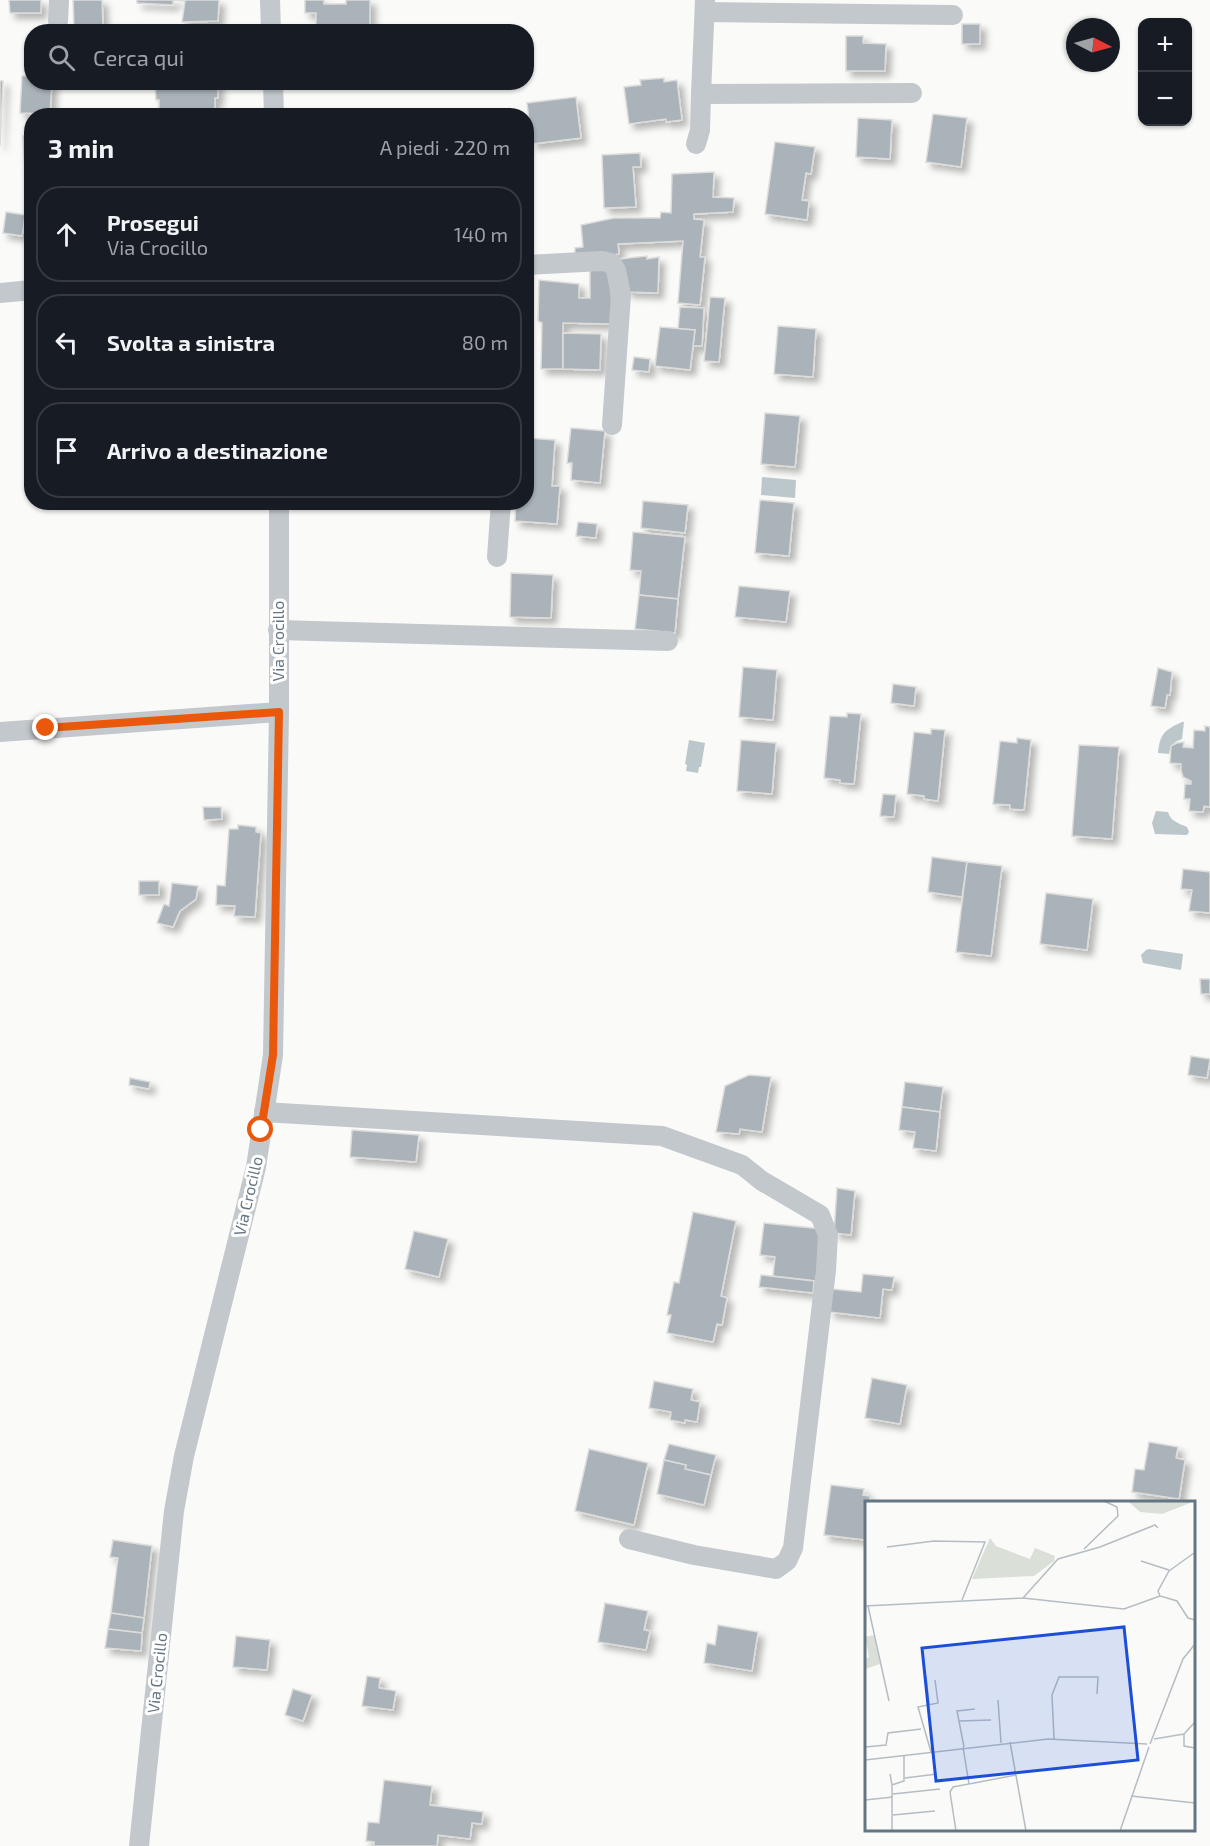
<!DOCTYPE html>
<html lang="it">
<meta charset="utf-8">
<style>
body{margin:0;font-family:"Exo 2",sans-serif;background:#20242c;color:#f1f3f6}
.controls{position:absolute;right:18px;top:18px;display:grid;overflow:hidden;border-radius:12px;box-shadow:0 2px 4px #0004}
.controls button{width:54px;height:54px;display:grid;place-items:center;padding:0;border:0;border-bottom:2px solid #363941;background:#171b24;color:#f1f3f6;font:30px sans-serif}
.compass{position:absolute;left:1066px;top:18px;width:54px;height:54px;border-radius:50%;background:#171b24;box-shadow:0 2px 4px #0004;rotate:96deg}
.stop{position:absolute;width:18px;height:18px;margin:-14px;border:4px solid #ea580c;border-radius:50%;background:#fff}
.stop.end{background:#ea580c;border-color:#fff;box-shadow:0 2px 6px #0008}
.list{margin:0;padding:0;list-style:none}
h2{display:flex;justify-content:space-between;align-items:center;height:78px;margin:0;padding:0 24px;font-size:26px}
h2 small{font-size:20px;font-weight:400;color:#9ea1a6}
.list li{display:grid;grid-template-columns:39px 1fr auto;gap:18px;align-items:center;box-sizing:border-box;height:96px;margin:0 12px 12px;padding:0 12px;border:2px solid #363941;border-radius:24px}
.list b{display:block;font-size:22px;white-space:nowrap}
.list p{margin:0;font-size:20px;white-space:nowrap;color:#9ea1a6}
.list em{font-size:20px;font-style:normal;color:#9ea1a6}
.icon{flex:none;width:33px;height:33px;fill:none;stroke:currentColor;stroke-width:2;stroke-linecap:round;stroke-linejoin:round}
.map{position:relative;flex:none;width:1210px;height:1846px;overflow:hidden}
.search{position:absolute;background:#171b24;box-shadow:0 2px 4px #0004;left:24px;top:24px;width:510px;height:66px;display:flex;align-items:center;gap:15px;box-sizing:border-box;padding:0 21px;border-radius:24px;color:#9ea1a6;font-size:22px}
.panel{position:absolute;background:#171b24;box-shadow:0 2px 4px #0004;left:24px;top:108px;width:510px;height:402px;border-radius:24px}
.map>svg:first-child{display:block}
.water{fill:#bbc7cb}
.building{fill:#aab3b9;stroke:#dcdcda;stroke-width:1.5;filter:url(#shadow)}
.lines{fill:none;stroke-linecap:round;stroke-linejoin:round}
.minor{stroke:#c3c8cc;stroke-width:20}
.route{stroke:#ea580c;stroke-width:8}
.labels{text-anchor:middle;stroke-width:6;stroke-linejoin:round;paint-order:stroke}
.street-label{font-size:16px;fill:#657683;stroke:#fff}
.inset-road{fill:none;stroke:#b5bdc2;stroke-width:1.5}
.view{fill:#1d4ed8;fill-opacity:0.15;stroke:#1d4ed8;stroke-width:3}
.inset-edge{fill:none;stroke:#657683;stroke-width:3}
</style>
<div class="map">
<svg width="1210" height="1846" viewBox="0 0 1210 1846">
<defs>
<filter id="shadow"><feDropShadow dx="5.5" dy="5.5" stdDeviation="3" flood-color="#0004"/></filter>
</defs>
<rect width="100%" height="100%" fill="#fafaf8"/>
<g class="water">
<path d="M 762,477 L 796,480 L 795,498 L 761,495 Z"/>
<path d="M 1182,722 L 1184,722 L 1182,739 C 1174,742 1170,745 1169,754 L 1158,753 C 1160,733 1165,730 1182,722 Z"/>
<path d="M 689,740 L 705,743 L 701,767 L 699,767 L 698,773 L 686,771 L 687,765 L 685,764 Z"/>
<path d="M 1156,811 L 1168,812 C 1170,821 1180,824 1187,827 L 1189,832 L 1187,835 L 1155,834 L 1152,823 Z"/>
<path d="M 1149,949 L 1183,954 L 1181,970 L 1143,963 L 1141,955 L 1146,950 Z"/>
</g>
<g class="building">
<path d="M 9,0 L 41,0 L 41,13 L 10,13 Z"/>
<path d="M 73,0 L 102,0 L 103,27 L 74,27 Z"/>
<path d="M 137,0 L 219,0 L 218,21 L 182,22 L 185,1 L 173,0 L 173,5 L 137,3 Z"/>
<path d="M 305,0 L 324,0 L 324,4 L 346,4 L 346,0 L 370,0 L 370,29 L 316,30 L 316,13 L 305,13 Z"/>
<rect x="962" y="24" width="18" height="20"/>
<path d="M 846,36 L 863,36 L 863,43 L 886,44 L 885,71 L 846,71 Z"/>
<path d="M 22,76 L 32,76 L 32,82 L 52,82 L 50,114 L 20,113 Z"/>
<path d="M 664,78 L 664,82 L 677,80 L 682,120 L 666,122 L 666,119 L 629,124 L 624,87 L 641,85 L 640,80 Z"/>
<path d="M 0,81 L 3,81 L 0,146 Z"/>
<path d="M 155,82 L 218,82 L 218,98 L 215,98 L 215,116 L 159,116 L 159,100 L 156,100 Z"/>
<path d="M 576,97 L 581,138 L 532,144 L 527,103 Z"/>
<path d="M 933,114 L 967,118 L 961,167 L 926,162 Z"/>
<path d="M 858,118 L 892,120 L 890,159 L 856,157 Z"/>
<path d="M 23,136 L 32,136 L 32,187 L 26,187 Z"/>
<path d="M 775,142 L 815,147 L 811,174 L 806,173 L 802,200 L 809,201 L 807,220 L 765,214 Z"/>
<path d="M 640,153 L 641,167 L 633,167 L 636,207 L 604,208 L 602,155 Z"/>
<path d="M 714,172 L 713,197 L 734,198 L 733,212 L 694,214 L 694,219 L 704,220 L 700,257 L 705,257 L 700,305 L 678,303 L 683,241 L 618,244 L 619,254 L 575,260 L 575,248 L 583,247 L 581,225 L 614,218 L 660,218 L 661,212 L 671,213 L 672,174 Z"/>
<path d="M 6,212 L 25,215 L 22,236 L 3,233 Z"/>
<path d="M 647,256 L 647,259 L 659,257 L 658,293 L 628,292 L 624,285 L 620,259 Z"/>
<path d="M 590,268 L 610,269 L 613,324 L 563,323 L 563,369 L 541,369 L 542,323 L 538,321 L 539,280 L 579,284 L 579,298 L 590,298 Z"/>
<path d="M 710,297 L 725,298 L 719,362 L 704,361 Z"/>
<path d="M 680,307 L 704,308 L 702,346 L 693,346 L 695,330 L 678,329 Z"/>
<path d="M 778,326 L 816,329 L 813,377 L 774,374 Z"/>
<path d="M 660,327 L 695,330 L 690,370 L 655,366 Z"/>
<path d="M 563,333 L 601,334 L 600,370 L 563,369 Z"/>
<path d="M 634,357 L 650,359 L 649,372 L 632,370 Z"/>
<path d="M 765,413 L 800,416 L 795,467 L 761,464 Z"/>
<path d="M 571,428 L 605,431 L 600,483 L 571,480 L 572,463 L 567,463 Z"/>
<path d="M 526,438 L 555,440 L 552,486 L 560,486 L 557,524 L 515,521 L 516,502 L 526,502 Z"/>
<path d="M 760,500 L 794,503 L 789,556 L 755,553 Z"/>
<path d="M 643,501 L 688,505 L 685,533 L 641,528 Z"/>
<path d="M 578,522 L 597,524 L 596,538 L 576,536 Z"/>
<path d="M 633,532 L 685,537 L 678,599 L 639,595 L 641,571 L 630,570 Z"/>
<path d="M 511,573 L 553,575 L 551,618 L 510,617 Z"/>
<path d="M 739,586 L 790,591 L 786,622 L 735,617 Z"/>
<path d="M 639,595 L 678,599 L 675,633 L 635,629 Z"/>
<path d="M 743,667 L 777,670 L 773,720 L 739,717 Z"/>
<path d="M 1158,668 L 1172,672 L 1170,695 L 1167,695 L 1165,708 L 1151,706 Z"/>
<path d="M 893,684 L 916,687 L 914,706 L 891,703 Z"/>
<path d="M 847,713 L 861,714 L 854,784 L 840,783 L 840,780 L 824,778 L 830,716 L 847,717 Z"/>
<path d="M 1205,726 L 1210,727 L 1210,807 L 1204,806 L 1203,812 L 1189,811 L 1190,799 L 1184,799 L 1185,784 L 1191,784 L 1191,781 L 1183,777 L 1181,770 L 1181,764 L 1170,763 L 1171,746 L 1177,743 L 1184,742 L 1183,747 L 1193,748 L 1194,730 L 1205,731 Z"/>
<path d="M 931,729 L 945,730 L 938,801 L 924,799 L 924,796 L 907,794 L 914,732 L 931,734 Z"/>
<path d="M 1017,738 L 1031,740 L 1024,810 L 1010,809 L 1010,805 L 993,804 L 1000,741 L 1017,743 Z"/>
<path d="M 741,740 L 776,743 L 772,794 L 737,791 Z"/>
<path d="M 1079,745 L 1119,747 L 1112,839 L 1072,836 Z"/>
<path d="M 883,794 L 896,795 L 894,817 L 880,816 Z"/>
<path d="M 203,807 L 221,807 L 222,819 L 204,820 Z"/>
<path d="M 238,825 L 256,827 L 256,832 L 261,833 L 255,917 L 234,916 L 235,906 L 216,905 L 217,885 L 225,886 L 229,829 L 238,829 Z"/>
<path d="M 932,857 L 967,862 L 962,897 L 928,892 Z"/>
<path d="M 967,862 L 1002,866 L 991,956 L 956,952 Z"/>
<path d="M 1183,869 L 1210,872 L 1210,913 L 1189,911 L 1192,890 L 1181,889 Z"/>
<rect x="139" y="881" width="20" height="14"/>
<path d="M 172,883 L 198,886 L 196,899 L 180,911 L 173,927 L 157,923 L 164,904 L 169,906 Z"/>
<path d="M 1046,893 L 1093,899 L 1087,950 L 1040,944 Z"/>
<path d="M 1200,979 L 1210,979 L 1210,994 L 1201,994 Z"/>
<path d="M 1191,1056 L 1210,1059 L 1207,1078 L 1188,1075 Z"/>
<path d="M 749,1075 L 771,1077 L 762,1132 L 740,1129 L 739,1134 L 716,1132 L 725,1086 Z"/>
<path d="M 130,1078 L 150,1082 L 149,1089 L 129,1085 Z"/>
<path d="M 905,1082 L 943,1087 L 940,1112 L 902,1107 Z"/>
<path d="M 902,1107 L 940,1112 L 936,1151 L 913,1148 L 915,1132 L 899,1130 Z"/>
<path d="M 352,1130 L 419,1135 L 416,1162 L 350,1157 Z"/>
<path d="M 837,1188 L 855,1191 L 851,1235 L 834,1233 Z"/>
<path d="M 693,1212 L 736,1221 L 721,1296 L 727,1298 L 722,1325 L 717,1324 L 713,1342 L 667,1333 L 671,1315 L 667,1315 L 674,1282 L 679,1283 Z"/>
<path d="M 764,1223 L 822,1229 L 816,1281 L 773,1276 L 775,1257 L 760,1255 Z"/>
<path d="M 414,1231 L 448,1239 L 439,1277 L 405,1269 Z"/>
<path d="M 863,1274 L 894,1277 L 892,1290 L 883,1289 L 880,1318 L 829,1312 L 832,1289 L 861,1292 Z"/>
<path d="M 761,1275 L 814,1281 L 813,1293 L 759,1287 Z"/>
<path d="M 872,1378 L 907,1385 L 900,1424 L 865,1418 Z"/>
<path d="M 654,1381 L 693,1389 L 691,1400 L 700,1402 L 697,1422 L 685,1420 L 685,1423 L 670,1420 L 671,1412 L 649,1408 Z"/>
<path d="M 1149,1442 L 1178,1447 L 1176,1458 L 1185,1460 L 1179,1499 L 1132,1492 L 1135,1469 L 1144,1470 Z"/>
<path d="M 669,1444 L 716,1455 L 711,1475 L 685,1469 L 686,1465 L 664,1460 Z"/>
<path d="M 589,1449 L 648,1463 L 634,1525 L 575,1511 Z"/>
<path d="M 664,1460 L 686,1465 L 685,1469 L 711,1475 L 704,1505 L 657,1494 Z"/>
<path d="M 831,1485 L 864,1489 L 863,1495 L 870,1496 L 870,1502 L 866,1502 L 865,1540 L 824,1535 Z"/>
<path d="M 113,1540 L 152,1546 L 144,1618 L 111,1613 L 118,1558 L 110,1557 Z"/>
<path d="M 605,1603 L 648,1611 L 644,1630 L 650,1631 L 646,1650 L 598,1642 Z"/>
<path d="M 111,1613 L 144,1618 L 142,1633 L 108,1629 Z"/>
<path d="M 718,1625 L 758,1632 L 752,1671 L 704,1663 L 707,1643 L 715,1645 Z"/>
<path d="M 108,1629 L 142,1633 L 141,1651 L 105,1648 Z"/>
<path d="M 236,1636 L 270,1640 L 267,1670 L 233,1667 Z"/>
<path d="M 367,1676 L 380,1678 L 379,1688 L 396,1691 L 393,1710 L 362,1706 Z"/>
<path d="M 293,1689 L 312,1695 L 303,1721 L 285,1715 Z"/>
<path d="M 384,1780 L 432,1786 L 430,1805 L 483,1812 L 482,1824 L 472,1823 L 470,1839 L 438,1835 L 437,1846 L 374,1846 L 374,1842 L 366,1841 L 368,1822 L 379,1823 Z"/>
</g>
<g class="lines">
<g class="minor">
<path d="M 270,0 L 271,32"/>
<path d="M 705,0 L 701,94 L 912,93"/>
<path d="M 705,12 L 953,15"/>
<path d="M 58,21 L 59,0"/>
<path d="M 273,82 L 274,116"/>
<path d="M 696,144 L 700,130 L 701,94"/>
<path d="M 526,265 L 602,261 L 611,263 L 616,270 L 621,295 L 612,425"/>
<path d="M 0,293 L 32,290"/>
<path d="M 497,557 L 501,502"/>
<path d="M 278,630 L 668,641"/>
<path d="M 0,732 L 279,712"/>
<path d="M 264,1112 L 662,1136 L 742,1165 L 762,1181 L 820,1215 L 828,1235 L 826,1270 L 793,1548 L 787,1561 L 776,1569 L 694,1555 L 629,1539"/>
<path d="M 139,1846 L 174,1511 L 184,1456 L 256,1167 L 273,1055 L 279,712 L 279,502"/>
</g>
</g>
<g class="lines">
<path class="route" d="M 46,728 L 279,712 L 273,1055 L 261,1130"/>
</g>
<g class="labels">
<g class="street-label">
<text transform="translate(278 641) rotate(-90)" y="6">Via Crocillo</text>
<text transform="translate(248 1196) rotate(-77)" y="6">Via Crocillo</text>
<text transform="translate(157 1673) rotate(-84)" y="6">Via Crocillo</text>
</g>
</g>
<g transform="translate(865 1501)">
<rect width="330" height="330" fill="#fafaf8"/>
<path d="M 330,0 L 297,13 L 275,11 L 264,1 ZM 125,37 L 131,45 L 165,58 L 170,47 L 190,55 L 189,60 L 169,75 L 107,78 ZM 9,134 L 15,163 L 0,168 L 0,158 L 4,156 L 0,136 Z" fill="#dadfd7"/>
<path class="inset-road" d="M 13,0 L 61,0M 22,46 L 69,40 L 120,41 L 97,99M 219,48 L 253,15 L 252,6 L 239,0M 329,52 L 304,70 L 293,90 L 295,95 L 312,100 L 323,117 L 330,119M 276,60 L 304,69M 158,97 L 259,108 L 295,95M 0,105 L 158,97 L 193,58 L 235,46 L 290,24 L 293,27M 3,105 L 24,200M 61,175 L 64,203M 133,199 L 136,242M 94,220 L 126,219M 319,233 L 319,245 L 330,247M 189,238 L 187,194 L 194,176 L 233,176 L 232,193M 289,238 L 319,233 L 330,221M 145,241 L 161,330M 285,243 L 318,158 L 330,143M 0,246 L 21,244 L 23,232 L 56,228M 99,246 L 92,210 L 110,208M 66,251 L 53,206 L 73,202 L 70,179M 0,259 L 183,238 L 282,243M 25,273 L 27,284 L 39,280 L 39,254M 40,277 L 72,273M 104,283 L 151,274M 27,284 L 27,330M 28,293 L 75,288M 266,295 L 330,302M 0,299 L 28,296M 28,314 L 70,310M 91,330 L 85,291 L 88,286 L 104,283 L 98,246M 255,330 L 284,246"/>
<path class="view" d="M 259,126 L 273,259 L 71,280 L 57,147 Z"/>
<rect width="330" height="330" class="inset-edge"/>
</g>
</svg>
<div class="controls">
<button>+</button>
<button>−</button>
</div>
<svg class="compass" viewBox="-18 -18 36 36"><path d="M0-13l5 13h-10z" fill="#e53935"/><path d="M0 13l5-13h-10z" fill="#9ea1a6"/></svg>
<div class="stop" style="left:261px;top:1130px"></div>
<div class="stop end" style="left:46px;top:728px"></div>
<div class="search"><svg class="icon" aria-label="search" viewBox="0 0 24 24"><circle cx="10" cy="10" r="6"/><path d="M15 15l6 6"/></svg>Cerca qui</div>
<section class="panel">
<h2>3 min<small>A piedi · 220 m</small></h2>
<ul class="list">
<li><svg class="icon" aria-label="ahead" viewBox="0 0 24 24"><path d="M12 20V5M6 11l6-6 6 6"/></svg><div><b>Prosegui</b><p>Via Crocillo</p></div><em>140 m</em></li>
<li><svg class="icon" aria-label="left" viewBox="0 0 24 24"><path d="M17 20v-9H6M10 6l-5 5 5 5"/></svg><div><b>Svolta a sinistra</b></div><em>80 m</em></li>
<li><svg class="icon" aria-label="arrive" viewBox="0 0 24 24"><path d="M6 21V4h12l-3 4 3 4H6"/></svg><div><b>Arrivo a destinazione</b></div></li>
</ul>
</section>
</div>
